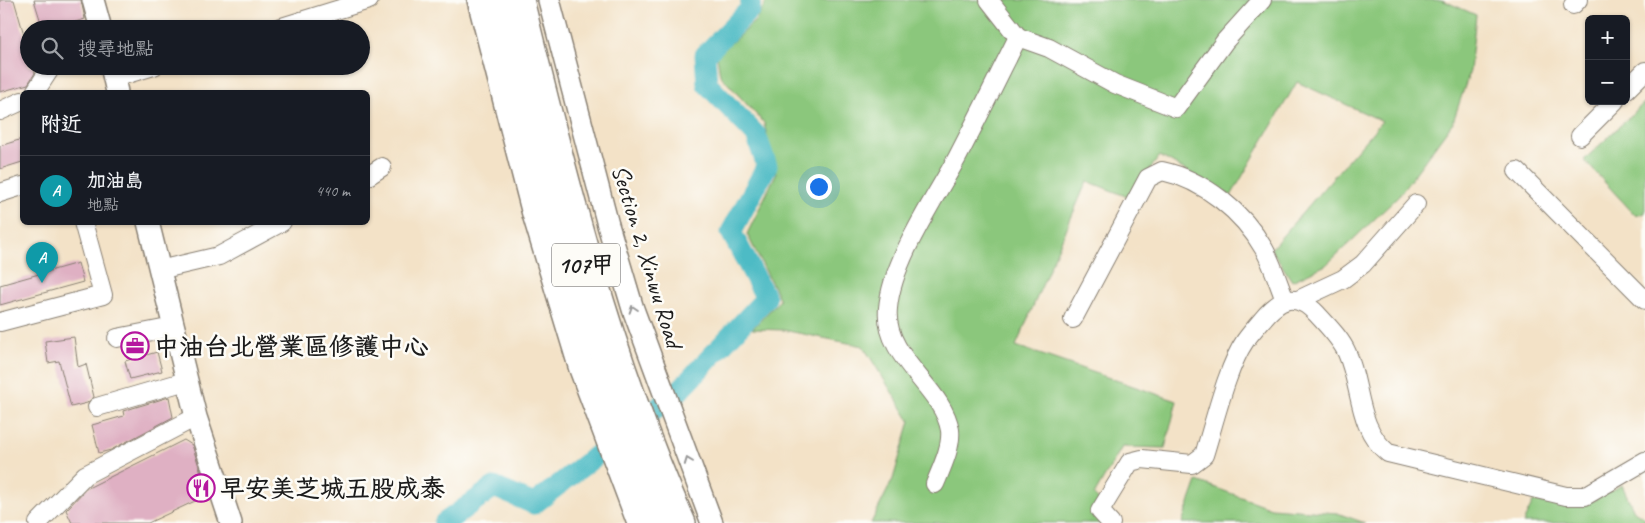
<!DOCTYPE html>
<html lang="zh-TW">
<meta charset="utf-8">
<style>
body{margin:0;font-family:Caveat,"LXGW WenKai TC",sans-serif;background:#242831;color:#f1f3f6}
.controls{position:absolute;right:15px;top:15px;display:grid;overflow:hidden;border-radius:8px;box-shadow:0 1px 4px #0004}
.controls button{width:45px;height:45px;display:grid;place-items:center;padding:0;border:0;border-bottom:1px solid #363941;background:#171b24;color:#f1f3f6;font:25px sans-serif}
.you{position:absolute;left:818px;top:186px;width:18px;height:18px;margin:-12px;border:4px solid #fff;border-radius:50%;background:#1a73e8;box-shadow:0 0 0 8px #1a73e833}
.badge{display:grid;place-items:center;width:32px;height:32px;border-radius:50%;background:#ea580c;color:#fff;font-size:16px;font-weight:700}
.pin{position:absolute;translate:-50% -41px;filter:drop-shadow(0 1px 2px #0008)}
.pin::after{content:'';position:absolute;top:26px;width:18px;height:15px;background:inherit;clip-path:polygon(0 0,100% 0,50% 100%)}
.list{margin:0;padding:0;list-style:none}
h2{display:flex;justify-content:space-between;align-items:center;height:65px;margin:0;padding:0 20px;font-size:21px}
h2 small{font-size:16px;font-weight:400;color:#9ea1a6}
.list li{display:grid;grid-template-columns:32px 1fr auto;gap:15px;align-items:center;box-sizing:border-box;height:70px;padding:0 20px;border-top:1px solid #363941}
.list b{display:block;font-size:19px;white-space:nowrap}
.list p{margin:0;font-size:16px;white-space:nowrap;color:#9ea1a6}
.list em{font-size:16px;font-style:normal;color:#9ea1a6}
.icon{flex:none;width:28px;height:28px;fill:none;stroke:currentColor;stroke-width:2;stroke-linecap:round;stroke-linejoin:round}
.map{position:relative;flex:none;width:1645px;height:523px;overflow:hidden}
.search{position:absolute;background:#171b24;box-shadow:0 1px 4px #0004;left:20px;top:20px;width:350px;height:55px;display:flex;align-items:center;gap:12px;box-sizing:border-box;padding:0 18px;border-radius:28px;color:#9ea1a6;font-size:19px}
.panel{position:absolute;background:#171b24;box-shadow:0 1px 4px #0004;left:20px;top:90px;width:350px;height:135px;border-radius:8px}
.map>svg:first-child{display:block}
.green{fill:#8bc77c;stroke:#54724c}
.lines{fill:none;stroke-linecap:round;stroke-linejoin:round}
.river{stroke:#4dbbc5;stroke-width:21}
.building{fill:#dfb0c3}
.minor-casing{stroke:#887f72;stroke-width:20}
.major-casing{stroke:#887f72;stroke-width:24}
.highway-casing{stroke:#887f72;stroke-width:28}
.minor{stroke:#fff;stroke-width:18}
.major{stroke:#fff;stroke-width:21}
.highway{stroke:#fff;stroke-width:25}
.oneway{stroke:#999}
.labels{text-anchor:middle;stroke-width:5;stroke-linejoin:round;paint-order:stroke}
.shield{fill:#fdfcf7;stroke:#605f5e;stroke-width:1}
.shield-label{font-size:24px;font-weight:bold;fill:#1c1c1c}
.street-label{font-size:25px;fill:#1c1c1c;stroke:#fdfcf7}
.poi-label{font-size:25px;font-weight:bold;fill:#1c1c1c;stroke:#fdfcf7;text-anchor:start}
</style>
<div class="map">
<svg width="1645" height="523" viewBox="0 0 1645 523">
<rect width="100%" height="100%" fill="#fdfcf7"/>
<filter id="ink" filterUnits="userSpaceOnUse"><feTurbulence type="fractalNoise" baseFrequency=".02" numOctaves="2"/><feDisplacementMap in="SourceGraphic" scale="10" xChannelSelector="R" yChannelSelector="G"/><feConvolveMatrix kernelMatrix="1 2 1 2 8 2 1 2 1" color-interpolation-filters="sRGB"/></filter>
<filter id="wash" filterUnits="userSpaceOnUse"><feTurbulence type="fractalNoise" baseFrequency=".0096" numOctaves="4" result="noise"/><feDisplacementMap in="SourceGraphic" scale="20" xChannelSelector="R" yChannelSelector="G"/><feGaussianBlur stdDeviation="1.12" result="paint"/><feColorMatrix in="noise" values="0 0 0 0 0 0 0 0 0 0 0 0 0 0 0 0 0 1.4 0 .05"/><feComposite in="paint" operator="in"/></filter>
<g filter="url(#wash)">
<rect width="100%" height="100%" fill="#f3e2c7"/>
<g class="green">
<path d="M 767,0 L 1442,0 L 1476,15 L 1470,71 L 1453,122 L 1398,197 L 1326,265 L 1292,281 L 1271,249 L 1382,121 L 1297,82 L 1231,196 L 1160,156 L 1128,197 L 1087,181 L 1016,346 L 1177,401 L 1165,448 L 1122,447 L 1094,495 L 1121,523 L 871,523 L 893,479 L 910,421 L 863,346 L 783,330 L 752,329 L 780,300 L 747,234 L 776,174 L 764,123 L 720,75 L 717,56 L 756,20 Z"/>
<path d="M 1645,102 L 1645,213 L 1636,216 L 1584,160 Z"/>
<path d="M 1197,481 L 1271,508 L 1337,513 L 1365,523 L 1182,523 Z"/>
<path d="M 1622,485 L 1634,511 L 1645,518 L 1645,523 L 1523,523 L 1533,502 L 1583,506 Z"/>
</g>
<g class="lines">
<path class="river" d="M 444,523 L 494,487 L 534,504 L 679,391 L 766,298 L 731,232 L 767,166 L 756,135 L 707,84 L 705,55 L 750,9 L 751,0"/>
</g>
<g id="blocks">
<g class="building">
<path d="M 0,0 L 14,0 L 29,52 L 29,66 L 33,66 L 35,73 L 28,84 L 0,92 Z"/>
<path d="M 34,0 L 81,0 L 85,19 L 53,29 L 43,29 Z"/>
<path d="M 22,139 L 22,162 L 0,169 L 0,146 Z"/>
<path d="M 78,263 L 83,282 L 0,305 L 0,285 Z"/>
<path d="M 74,337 L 78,367 L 86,364 L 94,397 L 87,403 L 71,407 L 59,361 L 48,363 L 45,341 Z"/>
<path d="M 157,352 L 162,371 L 130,379 L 125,361 Z"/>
<path d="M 169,397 L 173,417 L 111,450 L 99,453 L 92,425 L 124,416 L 123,411 Z"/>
<path d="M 184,440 L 192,445 L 209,497 L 195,501 L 148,523 L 72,523 L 66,510 L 86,489 Z"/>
</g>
</g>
</g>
<g filter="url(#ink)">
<use href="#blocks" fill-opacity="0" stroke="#887f72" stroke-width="1"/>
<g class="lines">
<g class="minor-casing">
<g id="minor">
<path d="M 989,0 L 1018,37"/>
<path d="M 1573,5 L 1578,0"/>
<path d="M 275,29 L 369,0"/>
<path d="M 114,78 L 154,66"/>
<path d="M 1626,90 L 1645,71"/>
<path d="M 35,92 L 52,66"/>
<path d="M 0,111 L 22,101"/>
<path d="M 1580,136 L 1615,101"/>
<path d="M 1517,171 L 1645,300"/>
<path d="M 368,176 L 382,167"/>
<path d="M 0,193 L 22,186"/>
<path d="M 159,270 L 219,256 L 282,222"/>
<path d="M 1298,300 L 1343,279 L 1363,264 L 1416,204"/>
<path d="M 1073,319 L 1148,178 L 1162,171 C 1204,180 1243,212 1264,249 C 1273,265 1278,283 1285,300"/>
<path d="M 0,322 L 103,295 L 83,222"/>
<path d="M 117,338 L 173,327"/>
<path d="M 97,407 L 186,381"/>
<path d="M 935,484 C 941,469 952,447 950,430 C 943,387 883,358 888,308 C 892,261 934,200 957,158 C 978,118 998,77 1018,37 L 1049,48 L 1115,84 L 1176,108 L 1225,41 L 1262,0"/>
<path d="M 38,523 L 85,475 L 196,417"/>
<path d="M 1111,523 L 1100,511 L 1130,462 L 1142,459 L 1192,464 L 1204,455 C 1214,424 1227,367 1245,341 C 1250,334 1256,327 1262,320 C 1280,298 1295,291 1317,314 C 1328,326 1341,339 1347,353 C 1362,387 1357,428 1388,453 L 1566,496 L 1585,496 L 1645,461"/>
</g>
</g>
<g class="major-casing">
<g id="major">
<path d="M 93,0 L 101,29"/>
<path d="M 549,0 L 608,225 L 633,309 L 712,523"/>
<path d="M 111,66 L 117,92"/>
<path d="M 148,222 L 196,417 L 231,523"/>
<path d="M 573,266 L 623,425 L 662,523"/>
</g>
</g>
<g class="highway-casing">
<g id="highway">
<path d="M 480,0 L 535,214 L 581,366 L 640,523"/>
<path d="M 499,0 L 573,283"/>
<path d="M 521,0 C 564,177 609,356 683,523"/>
</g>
</g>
<use href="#minor" class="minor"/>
<use href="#major" class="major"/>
<use href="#highway" class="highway"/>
</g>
<defs><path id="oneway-chevron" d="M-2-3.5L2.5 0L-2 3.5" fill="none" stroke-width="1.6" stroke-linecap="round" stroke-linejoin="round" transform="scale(1.25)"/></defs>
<g class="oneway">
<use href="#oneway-chevron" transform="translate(633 309) rotate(-108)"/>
<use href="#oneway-chevron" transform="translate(688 461) rotate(-111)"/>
</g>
</g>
<defs>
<g id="office-ring" transform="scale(1.4375)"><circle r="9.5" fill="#fdfcf7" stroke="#b5179e" stroke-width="1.5"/><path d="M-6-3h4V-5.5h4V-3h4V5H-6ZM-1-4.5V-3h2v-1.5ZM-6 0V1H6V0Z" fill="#b5179e"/></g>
<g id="restaurant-ring" transform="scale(1.4375)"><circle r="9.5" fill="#fdfcf7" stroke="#b5179e" stroke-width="1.5"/><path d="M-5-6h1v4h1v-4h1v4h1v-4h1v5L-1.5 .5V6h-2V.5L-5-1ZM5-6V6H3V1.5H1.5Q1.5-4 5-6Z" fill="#b5179e"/></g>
</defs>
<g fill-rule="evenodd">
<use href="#office-ring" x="135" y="346"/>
<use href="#restaurant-ring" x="201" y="488"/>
</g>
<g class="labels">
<rect class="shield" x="552" y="243.5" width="68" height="43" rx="4"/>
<g class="shield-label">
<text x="586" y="273">107甲</text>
</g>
<g class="street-label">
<text transform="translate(648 256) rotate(73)" y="9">Section 2, Xinwu Road</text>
</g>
<g class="poi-label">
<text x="154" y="355">中油台北營業區修護中心</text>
<text x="220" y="497">早安美芝城五股成泰</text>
</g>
</g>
</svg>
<div class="controls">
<button>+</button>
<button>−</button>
</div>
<div class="you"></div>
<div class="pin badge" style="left:42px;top:283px;background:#0f9aa8">A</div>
<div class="search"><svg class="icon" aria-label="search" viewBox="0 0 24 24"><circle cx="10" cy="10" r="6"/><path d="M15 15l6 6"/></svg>搜尋地點</div>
<section class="panel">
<h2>附近<small></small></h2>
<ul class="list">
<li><span class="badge" style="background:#0f9aa8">A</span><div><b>加油島</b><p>地點</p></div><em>440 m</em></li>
</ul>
</section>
</div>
